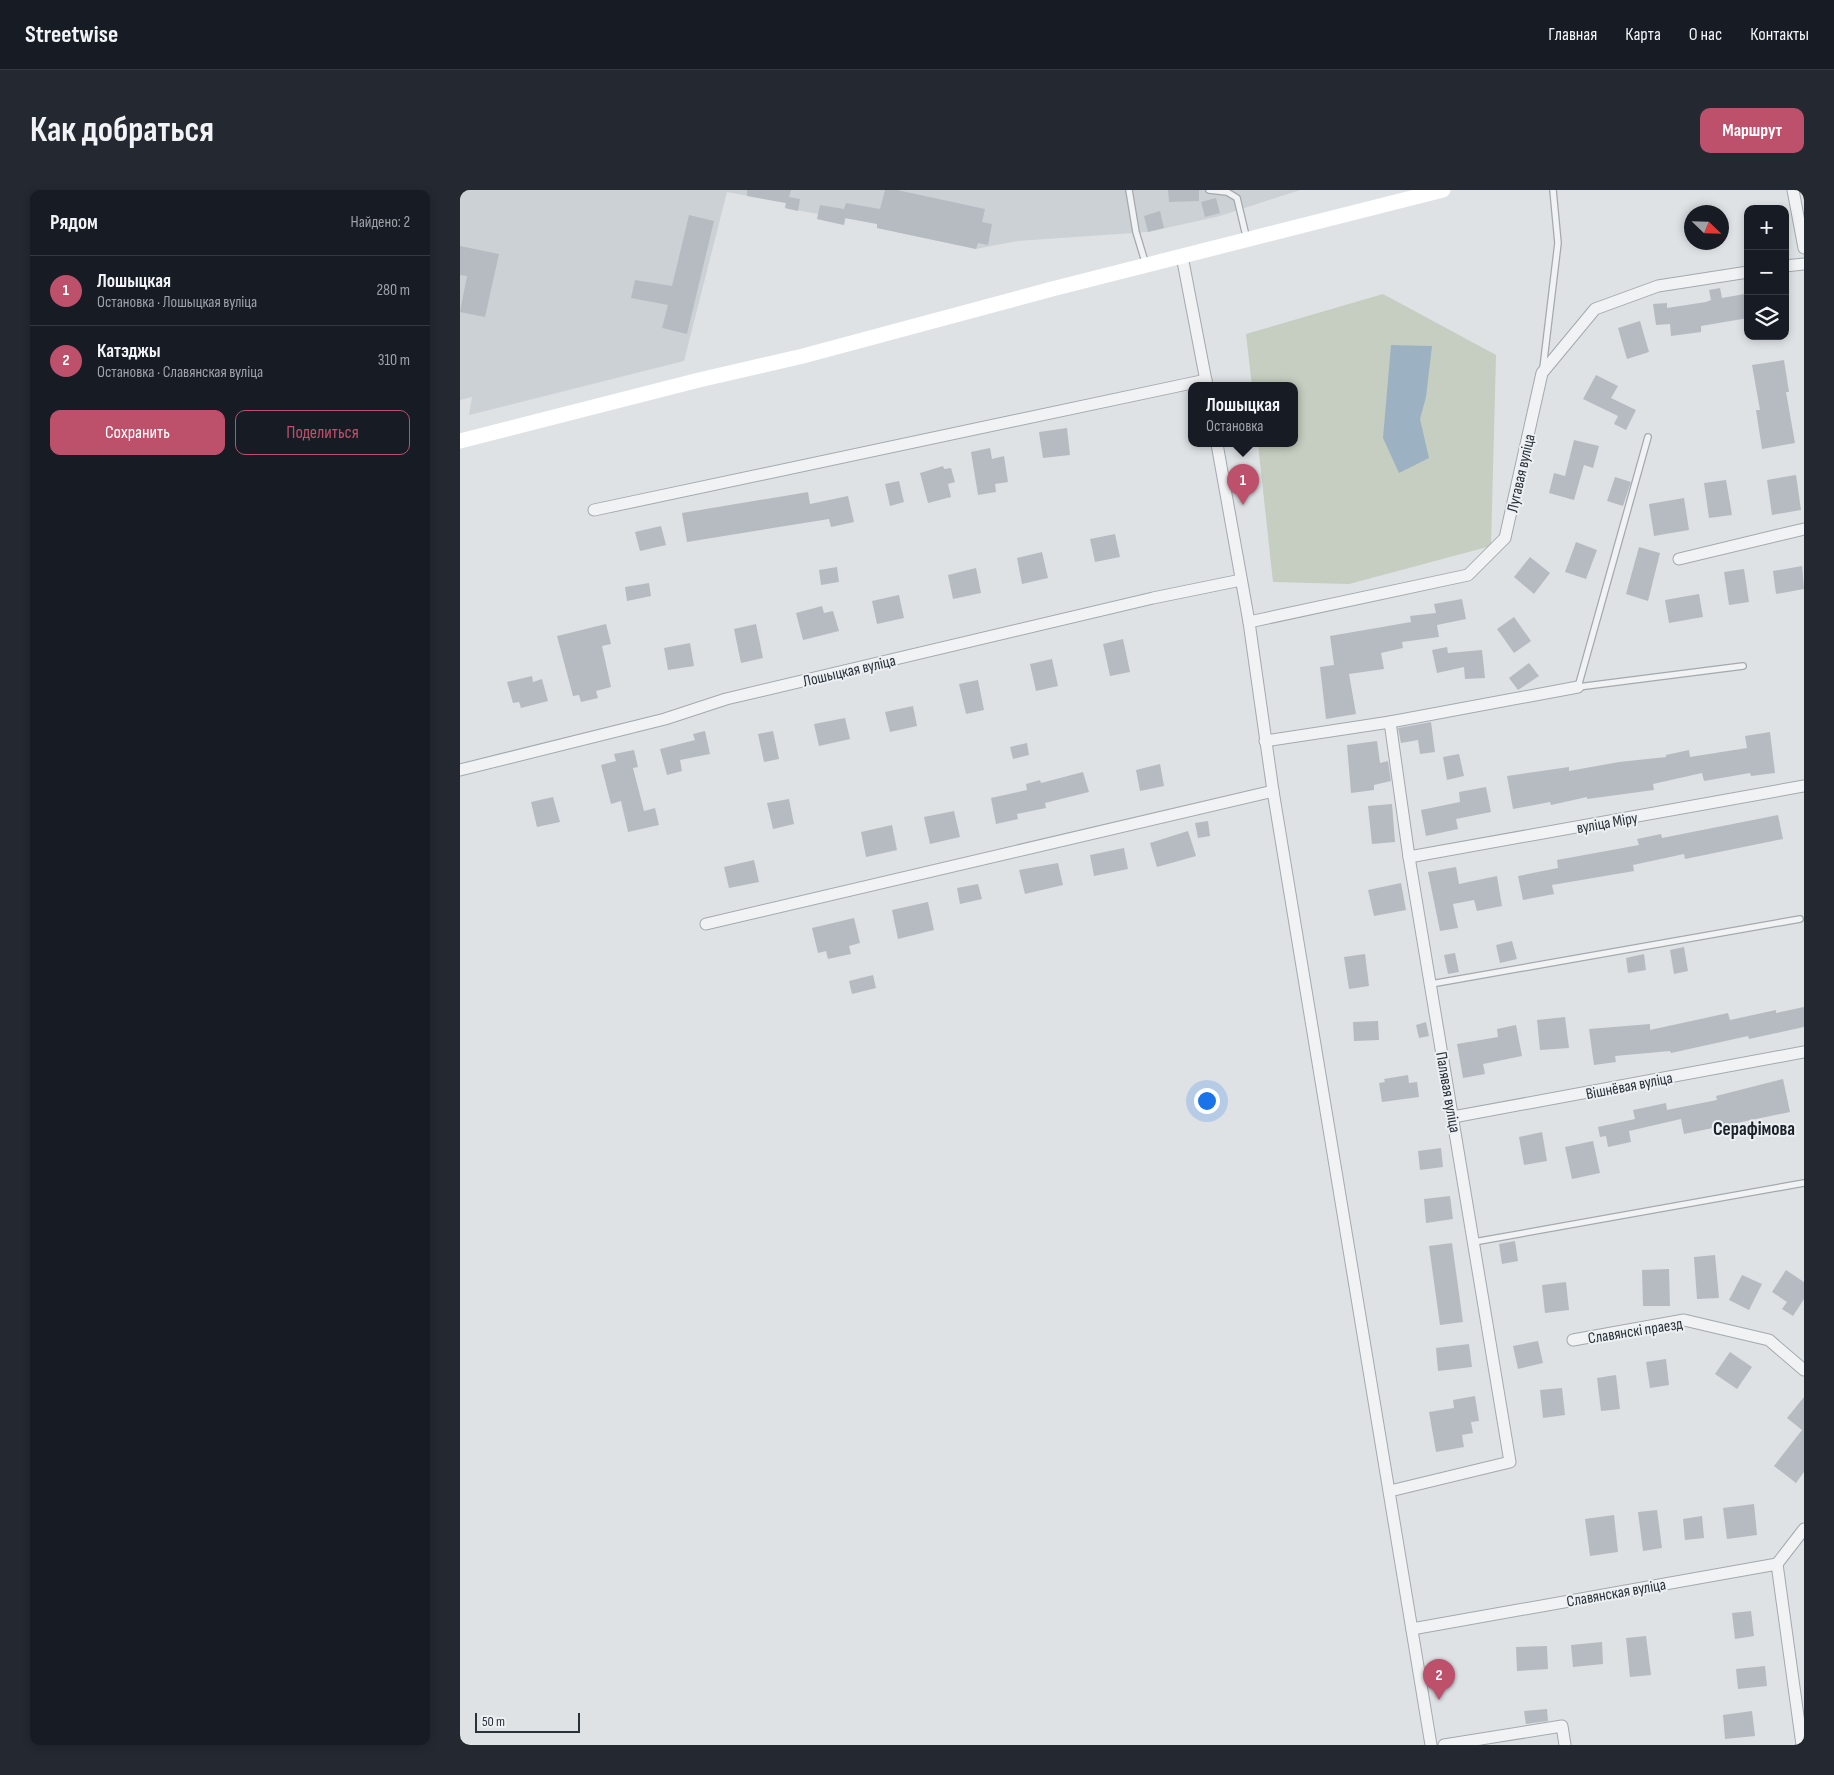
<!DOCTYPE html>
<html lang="ru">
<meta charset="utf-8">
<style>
body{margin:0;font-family:"Sofia Sans Condensed",sans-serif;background:#242831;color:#f1f3f6}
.controls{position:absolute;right:15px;top:15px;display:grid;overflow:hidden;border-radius:10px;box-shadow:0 2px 8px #0003}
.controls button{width:45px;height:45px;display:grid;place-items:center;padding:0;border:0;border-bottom:1px solid #363941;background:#171b24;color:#f1f3f6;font:25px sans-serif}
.compass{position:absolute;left:1224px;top:15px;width:45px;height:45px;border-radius:50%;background:#171b24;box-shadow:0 2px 8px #0003;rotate:113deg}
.scale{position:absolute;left:15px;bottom:12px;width:105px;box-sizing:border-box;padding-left:5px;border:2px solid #29313a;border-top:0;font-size:14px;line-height:18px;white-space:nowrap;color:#29313a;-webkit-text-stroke:4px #edf0f3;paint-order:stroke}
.you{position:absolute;left:746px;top:910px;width:18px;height:18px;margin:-12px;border:4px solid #fff;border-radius:50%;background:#1a73e8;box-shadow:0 0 0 8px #1a73e833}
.badge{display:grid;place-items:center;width:32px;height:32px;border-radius:50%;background:#bd506b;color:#fff;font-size:16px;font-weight:700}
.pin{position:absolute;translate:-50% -41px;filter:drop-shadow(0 1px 2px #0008)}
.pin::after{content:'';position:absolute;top:26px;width:18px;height:15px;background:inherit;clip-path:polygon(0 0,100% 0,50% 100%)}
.popup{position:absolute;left:728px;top:192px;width:110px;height:65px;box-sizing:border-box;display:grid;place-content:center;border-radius:10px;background:#171b24;filter:drop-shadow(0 1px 4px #0005);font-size:16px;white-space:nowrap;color:#9ea1a6}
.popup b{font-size:19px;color:#f1f3f6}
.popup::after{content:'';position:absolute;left:50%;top:100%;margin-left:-10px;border:10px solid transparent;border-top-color:#171b24}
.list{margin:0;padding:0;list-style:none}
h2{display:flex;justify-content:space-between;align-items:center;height:65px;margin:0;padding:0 20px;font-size:21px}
h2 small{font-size:16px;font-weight:400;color:#9ea1a6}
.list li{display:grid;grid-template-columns:32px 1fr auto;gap:15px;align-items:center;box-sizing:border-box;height:70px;padding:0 20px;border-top:1px solid #363941}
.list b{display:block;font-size:19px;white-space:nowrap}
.list p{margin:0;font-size:16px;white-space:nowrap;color:#9ea1a6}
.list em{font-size:16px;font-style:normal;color:#9ea1a6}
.actions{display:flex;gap:10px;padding:15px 20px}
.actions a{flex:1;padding:11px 0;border:1px solid #bd506b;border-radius:10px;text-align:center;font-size:18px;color:#bd506b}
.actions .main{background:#bd506b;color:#fff}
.icon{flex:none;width:28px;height:28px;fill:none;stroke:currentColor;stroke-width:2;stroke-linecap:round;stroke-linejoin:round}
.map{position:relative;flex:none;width:1344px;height:1555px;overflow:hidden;border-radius:10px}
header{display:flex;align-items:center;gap:30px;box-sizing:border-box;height:70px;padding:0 25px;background:#171b24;border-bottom:1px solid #363941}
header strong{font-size:24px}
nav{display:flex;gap:28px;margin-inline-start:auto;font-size:18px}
.intro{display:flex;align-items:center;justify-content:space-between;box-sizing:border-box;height:120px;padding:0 30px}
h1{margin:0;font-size:35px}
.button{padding:12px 22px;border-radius:10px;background:#bd506b;color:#fff;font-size:18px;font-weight:700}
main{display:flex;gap:30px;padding:0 30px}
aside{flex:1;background:#171b24;border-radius:10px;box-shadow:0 2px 8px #0003}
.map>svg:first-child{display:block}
.built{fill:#ccd1d6}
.green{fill:#c5cec0}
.water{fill:#9cb2c2}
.building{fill:#b6bbc2}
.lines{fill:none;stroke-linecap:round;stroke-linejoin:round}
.lane-casing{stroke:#a4a9ae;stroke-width:8}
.street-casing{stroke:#a4a9ae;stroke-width:13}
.lane{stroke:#f0f2f4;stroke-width:5.5}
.street{stroke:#f0f2f4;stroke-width:11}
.secondary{stroke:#fff;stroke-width:15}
.labels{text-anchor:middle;stroke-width:4;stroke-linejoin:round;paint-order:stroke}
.street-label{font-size:16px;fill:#29313a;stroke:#edf0f3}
.quarter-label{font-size:19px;font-weight:bold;fill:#1b222b;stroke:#edf0f3}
</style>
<header>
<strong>Streetwise</strong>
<nav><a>Главная</a><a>Карта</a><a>О нас</a><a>Контакты</a></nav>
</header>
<div class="intro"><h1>Как добраться</h1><a class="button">Маршрут</a></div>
<main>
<aside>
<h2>Рядом<small>Найдено: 2</small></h2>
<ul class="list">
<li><span class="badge">1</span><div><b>Лошыцкая</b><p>Остановка · Лошыцкая вуліца</p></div><em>280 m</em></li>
<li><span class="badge">2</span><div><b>Катэджы</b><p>Остановка · Славянская вуліца</p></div><em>310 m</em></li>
</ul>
<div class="actions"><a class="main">Сохранить</a><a>Поделиться</a></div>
</aside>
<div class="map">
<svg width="1344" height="1555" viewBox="0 0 1344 1555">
<rect width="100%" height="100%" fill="#dee2e5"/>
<path class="built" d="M 0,0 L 840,0 L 760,26 L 688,42 L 557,51 L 516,59 L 417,38 L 417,34 L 386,28 L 384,35 L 357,29 L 358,24 L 325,18 L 326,13 L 267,2 L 224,171 L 9,225 L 12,207 L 0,210 Z"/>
<path class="green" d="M 923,104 L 1036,165 L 1031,356 L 889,394 L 813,392 L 798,254 L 834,254 L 834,196 L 792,196 L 786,144 Z"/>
<path class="water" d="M 931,155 L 972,156 L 966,207 L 960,229 L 969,268 L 939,283 L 923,248 Z"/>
<g class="building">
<path d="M 287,0 L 331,0 L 329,7 L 340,9 L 338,21 L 325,18 L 326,13 L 287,6 Z"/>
<path d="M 425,0 L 437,0 L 525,19 L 522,32 L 532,34 L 528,55 L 518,53 L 516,59 L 417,38 L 417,34 L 385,28 L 384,35 L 357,29 L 360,15 L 384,19 L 386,13 L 420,19 Z"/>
<path d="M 708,0 L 739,0 L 739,11 L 709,12 Z"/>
<path d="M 756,8 L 760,23 L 745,27 L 741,12 Z"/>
<path d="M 700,21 L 704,38 L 688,42 L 684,26 Z"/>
<path d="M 229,25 L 254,31 L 227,144 L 202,138 L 208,115 L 171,108 L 175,90 L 212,96 Z"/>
<path d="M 0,56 L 39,64 L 25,127 L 0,122 L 7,86 L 0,85 Z"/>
<path d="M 1260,98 L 1262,108 L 1285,104 L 1288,128 L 1241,136 L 1241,142 L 1211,146 L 1210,134 L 1196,135 L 1193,114 L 1207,113 L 1207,118 L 1246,112 L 1251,110 L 1249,100 Z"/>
<path d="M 1180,131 L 1189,162 L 1167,169 L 1158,138 Z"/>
<path d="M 1324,170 L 1329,202 L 1326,202 L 1335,253 L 1302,259 L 1296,220 L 1300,220 L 1292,175 Z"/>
<path d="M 1136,185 L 1158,196 L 1151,208 L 1176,220 L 1166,240 L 1154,234 L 1158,226 L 1123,209 Z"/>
<path d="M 607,238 L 610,265 L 583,268 L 579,242 Z"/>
<path d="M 1114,250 L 1139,256 L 1133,278 L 1124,275 L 1114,310 L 1089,303 L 1094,283 L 1105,286 Z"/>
<path d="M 530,258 L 532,269 L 544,266 L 548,292 L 535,294 L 536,302 L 518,305 L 511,262 Z"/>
<path d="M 483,276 L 484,279 L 491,278 L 495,292 L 488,294 L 491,307 L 468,313 L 460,283 Z"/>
<path d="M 1336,285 L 1341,320 L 1312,325 L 1307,290 Z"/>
<path d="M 1155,287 L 1171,292 L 1163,316 L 1147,311 Z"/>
<path d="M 1266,290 L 1272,325 L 1249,328 L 1244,293 Z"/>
<path d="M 439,291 L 444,312 L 430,316 L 425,294 Z"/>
<path d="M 348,302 L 350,314 L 388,306 L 394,332 L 371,337 L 369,329 L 227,352 L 222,323 Z"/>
<path d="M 1224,308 L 1229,340 L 1194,346 L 1189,314 Z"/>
<path d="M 201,336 L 206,355 L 180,361 L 175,342 Z"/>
<path d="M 655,344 L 660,367 L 635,372 L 630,349 Z"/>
<path d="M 1116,352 L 1137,360 L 1126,389 L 1105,382 Z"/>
<path d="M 1179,357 L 1200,363 L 1188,411 L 1166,404 Z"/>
<path d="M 582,362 L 588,388 L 562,394 L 557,368 Z"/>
<path d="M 1070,367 L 1090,383 L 1074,404 L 1054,387 Z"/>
<path d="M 1342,376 L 1344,399 L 1316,404 L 1313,381 Z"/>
<path d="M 377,377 L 379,392 L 361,395 L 359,380 Z"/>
<path d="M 516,378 L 521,403 L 493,409 L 488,385 Z"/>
<path d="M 1284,379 L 1289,412 L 1269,415 L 1264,382 Z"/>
<path d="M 189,393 L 191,406 L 167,411 L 165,397 Z"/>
<path d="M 1239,404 L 1243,427 L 1209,433 L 1205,410 Z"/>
<path d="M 439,405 L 444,428 L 417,434 L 412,411 Z"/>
<path d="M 1002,409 L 1006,429 L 977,435 L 979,447 L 942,452 L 943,458 L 921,463 L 924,479 L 889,484 L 896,524 L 866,529 L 860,477 L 874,475 L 870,446 L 951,432 L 950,426 L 976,423 L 974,414 Z"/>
<path d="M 362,416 L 364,423 L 373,421 L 379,441 L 343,450 L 336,423 Z"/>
<path d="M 1054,427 L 1071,451 L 1054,463 L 1037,439 Z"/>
<path d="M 146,434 L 151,454 L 142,456 L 151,497 L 136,501 L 138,508 L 121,512 L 119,505 L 113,506 L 97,446 Z"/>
<path d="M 296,434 L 303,468 L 281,473 L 274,439 Z"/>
<path d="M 663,449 L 670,482 L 650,486 L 643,454 Z"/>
<path d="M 230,453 L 234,476 L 208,480 L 204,458 Z"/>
<path d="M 987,457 L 988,463 L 1022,460 L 1025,488 L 1005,489 L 1004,477 L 977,483 L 972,460 Z"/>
<path d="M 592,469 L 598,496 L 576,501 L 570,474 Z"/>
<path d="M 1069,473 L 1079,486 L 1058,500 L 1049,488 Z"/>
<path d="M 72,486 L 73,492 L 82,489 L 88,511 L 61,518 L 59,512 L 53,513 L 47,492 Z"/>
<path d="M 518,490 L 524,520 L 506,524 L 499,494 Z"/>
<path d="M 453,516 L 457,536 L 430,542 L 425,522 Z"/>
<path d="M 385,528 L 390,549 L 359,556 L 354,534 Z"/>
<path d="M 971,532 L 975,562 L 960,564 L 958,550 L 941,553 L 938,538 Z"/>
<path d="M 245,541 L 250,564 L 220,570 L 222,581 L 207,585 L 200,559 L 235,550 L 233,544 Z"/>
<path d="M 313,541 L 319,569 L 304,572 L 298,544 Z"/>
<path d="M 1310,542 L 1315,583 L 1291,586 L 1290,583 L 1244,591 L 1242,583 L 1193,594 L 1194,600 L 1127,609 L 1127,607 L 1091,615 L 1090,612 L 1053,619 L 1047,586 L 1109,577 L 1109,581 L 1159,572 L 1206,567 L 1206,565 L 1229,560 L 1230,567 L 1287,558 L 1285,546 Z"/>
<path d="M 917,551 L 920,573 L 928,571 L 931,591 L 914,595 L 914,600 L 891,603 L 887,555 Z"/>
<path d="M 567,553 L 569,565 L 553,569 L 550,557 Z"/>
<path d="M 174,560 L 178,577 L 173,578 L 184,621 L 195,618 L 199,635 L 168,642 L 161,611 L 151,614 L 141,575 L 156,571 L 154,564 Z"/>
<path d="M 999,564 L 1004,586 L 987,590 L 983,567 Z"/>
<path d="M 700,574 L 704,596 L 680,601 L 676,580 Z"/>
<path d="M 623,582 L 629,602 L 585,613 L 586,618 L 557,624 L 558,629 L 536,634 L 531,608 L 567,600 L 566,594 L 580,590 L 581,593 Z"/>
<path d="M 1026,597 L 1031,622 L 996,629 L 998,639 L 966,646 L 961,620 L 1000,612 L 999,602 Z"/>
<path d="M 93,607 L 100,632 L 77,637 L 71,612 Z"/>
<path d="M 329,609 L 334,634 L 313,639 L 307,613 Z"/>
<path d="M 932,614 L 935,652 L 912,654 L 908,616 Z"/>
<path d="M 494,621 L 500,647 L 470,654 L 464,627 Z"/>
<path d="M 1318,625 L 1323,649 L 1225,669 L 1224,664 L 1173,675 L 1174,681 L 1092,695 L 1094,704 L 1063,710 L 1058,686 L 1098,678 L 1097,670 L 1179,655 L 1177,649 L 1201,644 L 1202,648 Z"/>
<path d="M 748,631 L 750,646 L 738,648 L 735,633 Z"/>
<path d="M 432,635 L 437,660 L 406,667 L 401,642 Z"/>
<path d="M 728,641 L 736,666 L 697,677 L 690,653 Z"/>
<path d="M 664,658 L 668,679 L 634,686 L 630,665 Z"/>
<path d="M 294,670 L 299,692 L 269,698 L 264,677 Z"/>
<path d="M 598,673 L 603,695 L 565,704 L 559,680 Z"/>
<path d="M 996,677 L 999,694 L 1037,686 L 1042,716 L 1017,721 L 1014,710 L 993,714 L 998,738 L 980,741 L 968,682 Z"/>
<path d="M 941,693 L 946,720 L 914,726 L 908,700 Z"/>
<path d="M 518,694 L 522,709 L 500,714 L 497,698 Z"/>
<path d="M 468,712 L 474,740 L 438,749 L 432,720 Z"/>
<path d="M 394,728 L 400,753 L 389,756 L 391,764 L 368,769 L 366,761 L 358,763 L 352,738 Z"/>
<path d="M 1052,751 L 1057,769 L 1040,773 L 1036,755 Z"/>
<path d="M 1224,757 L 1228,781 L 1214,784 L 1210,760 Z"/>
<path d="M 995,763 L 999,782 L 988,784 L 984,765 Z"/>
<path d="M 905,764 L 909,796 L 889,799 L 884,767 Z"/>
<path d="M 1184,764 L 1186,780 L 1168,783 L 1166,768 Z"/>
<path d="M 413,785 L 416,798 L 392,804 L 389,791 Z"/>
<path d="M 1344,817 L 1344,837 L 1289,849 L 1288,846 L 1211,863 L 1210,861 L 1155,866 L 1156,872 L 1134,875 L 1129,839 L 1190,834 L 1190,840 L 1268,823 L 1270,830 L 1316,820 L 1316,823 Z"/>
<path d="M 1105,827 L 1109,858 L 1080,860 L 1077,830 Z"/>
<path d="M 918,831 L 919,850 L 894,851 L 893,832 Z"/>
<path d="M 966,832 L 969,846 L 959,848 L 956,835 Z"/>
<path d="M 1056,835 L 1062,866 L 1023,874 L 1025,884 L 1003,888 L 997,854 L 1038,847 L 1037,839 Z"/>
<path d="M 948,885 L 949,893 L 957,892 L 959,907 L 922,912 L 919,893 L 925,892 L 924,889 Z"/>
<path d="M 1323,889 L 1330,922 L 1224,944 L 1221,929 L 1169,941 L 1171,952 L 1148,957 L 1146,946 L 1140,947 L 1138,937 L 1175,929 L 1173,920 L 1206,913 L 1207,920 L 1257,910 L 1256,906 Z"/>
<path d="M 1082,942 L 1087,971 L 1064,975 L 1059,947 Z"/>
<path d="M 1133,951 L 1140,983 L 1112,989 L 1105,957 Z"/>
<path d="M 981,958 L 983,977 L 960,980 L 958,961 Z"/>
<path d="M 990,1006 L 993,1029 L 966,1033 L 964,1009 Z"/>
<path d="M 1055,1051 L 1058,1071 L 1042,1074 L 1039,1054 Z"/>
<path d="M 992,1053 L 1003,1132 L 980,1135 L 969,1056 Z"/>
<path d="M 1255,1065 L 1259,1108 L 1237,1109 L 1234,1067 Z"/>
<path d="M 1209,1079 L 1210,1116 L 1183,1116 L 1182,1080 Z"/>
<path d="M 1326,1080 L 1344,1092 L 1344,1109 L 1333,1126 L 1322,1119 L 1327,1112 L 1312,1102 Z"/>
<path d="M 1282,1085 L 1302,1094 L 1289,1120 L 1269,1110 Z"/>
<path d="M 1106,1092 L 1109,1120 L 1085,1123 L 1082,1095 Z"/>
<path d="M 1078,1151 L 1083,1173 L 1058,1179 L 1053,1156 Z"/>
<path d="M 1009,1154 L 1012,1177 L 978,1181 L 976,1158 Z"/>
<path d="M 1270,1162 L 1292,1177 L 1277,1199 L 1255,1184 Z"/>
<path d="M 1206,1169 L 1209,1195 L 1190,1198 L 1186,1172 Z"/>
<path d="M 1156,1185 L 1160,1219 L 1141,1221 L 1137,1188 Z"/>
<path d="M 1102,1198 L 1105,1225 L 1083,1228 L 1080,1200 Z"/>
<path d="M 1015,1206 L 1019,1231 L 1011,1232 L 1013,1243 L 1002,1245 L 1004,1257 L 976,1262 L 969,1222 L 994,1218 L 993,1210 Z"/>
<path d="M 1344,1207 L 1344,1282 L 1336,1293 L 1314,1276 L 1342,1240 L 1327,1228 Z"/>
<path d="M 1294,1314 L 1297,1345 L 1267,1349 L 1263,1318 Z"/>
<path d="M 1197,1320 L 1202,1358 L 1183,1361 L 1178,1322 Z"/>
<path d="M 1154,1325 L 1158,1362 L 1130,1366 L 1125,1329 Z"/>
<path d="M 1242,1326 L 1244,1348 L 1225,1350 L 1223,1329 Z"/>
<path d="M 1291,1421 L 1294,1446 L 1275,1449 L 1272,1423 Z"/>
<path d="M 1186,1446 L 1191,1485 L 1170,1487 L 1166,1448 Z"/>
<path d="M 1142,1452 L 1143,1474 L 1113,1477 L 1111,1455 Z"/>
<path d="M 1087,1456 L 1088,1479 L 1057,1481 L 1056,1457 Z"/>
<path d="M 1305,1476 L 1307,1496 L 1278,1499 L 1276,1479 Z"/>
<path d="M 1087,1519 L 1088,1531 L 1066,1534 L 1064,1521 Z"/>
<path d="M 1292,1521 L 1295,1546 L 1265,1549 L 1263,1525 Z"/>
</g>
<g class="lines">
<g class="lane-casing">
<g id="lane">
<path d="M 669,0 L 676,42 L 686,75"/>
<path d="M 749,0 L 767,2 L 777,8 L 787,50"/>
<path d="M 1083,178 L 1098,53 L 1093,0"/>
<path d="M 1188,247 L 1118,497 L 1283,476"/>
<path d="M 971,794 L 1340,729"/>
<path d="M 1014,1052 L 1344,993"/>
</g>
</g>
<g class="street-casing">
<g id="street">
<path d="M 1333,0 L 1344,58"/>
<path d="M 722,66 L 747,196"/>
<path d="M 1325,76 L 1344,74"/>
<path d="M 757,254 L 789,432 L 813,601 L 971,1555"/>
<path d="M 134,320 L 746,190"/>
<path d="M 1219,369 L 1344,339"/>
<path d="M 789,432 L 1008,385 L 1045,348 L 1082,183 L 1135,119 L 1198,96 L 1288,82"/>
<path d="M 930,532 L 949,667 L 1050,1272 L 930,1301"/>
<path d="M 805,551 L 930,532 L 1118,497"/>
<path d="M 0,580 L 205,529 L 266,509 L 693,408 L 781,390"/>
<path d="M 949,667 L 1344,596"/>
<path d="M 246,734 L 813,601"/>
<path d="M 993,927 L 1344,862"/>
<path d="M 1113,1150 L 1224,1130 L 1309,1150 L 1344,1180"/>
<path d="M 1317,1374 L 1342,1555"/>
<path d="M 952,1439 L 1317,1374 L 1344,1339"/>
<path d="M 984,1555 L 1102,1536 L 1105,1555"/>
</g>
</g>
<use href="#lane" class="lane"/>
<use href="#street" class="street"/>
<path class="secondary" d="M 0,251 L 239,190 L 343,166 L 592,99 L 983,0"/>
</g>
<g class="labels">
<g class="street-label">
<text transform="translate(1060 283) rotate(-77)" y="6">Лугавая вуліца</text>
<text transform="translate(389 480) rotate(-13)" y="6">Лошыцкая вуліца</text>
<text transform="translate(1147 632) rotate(-10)" y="6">вуліца Міру</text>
<text transform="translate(1169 895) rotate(-11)" y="6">Вішнёвая вуліца</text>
<text transform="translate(989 902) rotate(80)" y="6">Палявая вуліца</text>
<text transform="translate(1175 1140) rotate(-9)" y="6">Славянскі праезд</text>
<text transform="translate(1156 1402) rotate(-10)" y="6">Славянская вуліца</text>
</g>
<g class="quarter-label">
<text x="1294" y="945">Серафімова</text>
</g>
</g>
</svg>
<div class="controls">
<button>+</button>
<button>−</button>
<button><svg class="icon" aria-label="layers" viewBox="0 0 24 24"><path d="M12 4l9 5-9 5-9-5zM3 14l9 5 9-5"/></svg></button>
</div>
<svg class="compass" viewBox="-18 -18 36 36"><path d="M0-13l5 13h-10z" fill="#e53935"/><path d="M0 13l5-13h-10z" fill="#9ea1a6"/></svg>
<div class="scale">50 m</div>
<div class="you"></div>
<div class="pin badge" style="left:783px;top:315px">1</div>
<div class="popup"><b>Лошыцкая</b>Остановка</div>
<div class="pin badge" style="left:979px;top:1510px">2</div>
</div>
</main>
